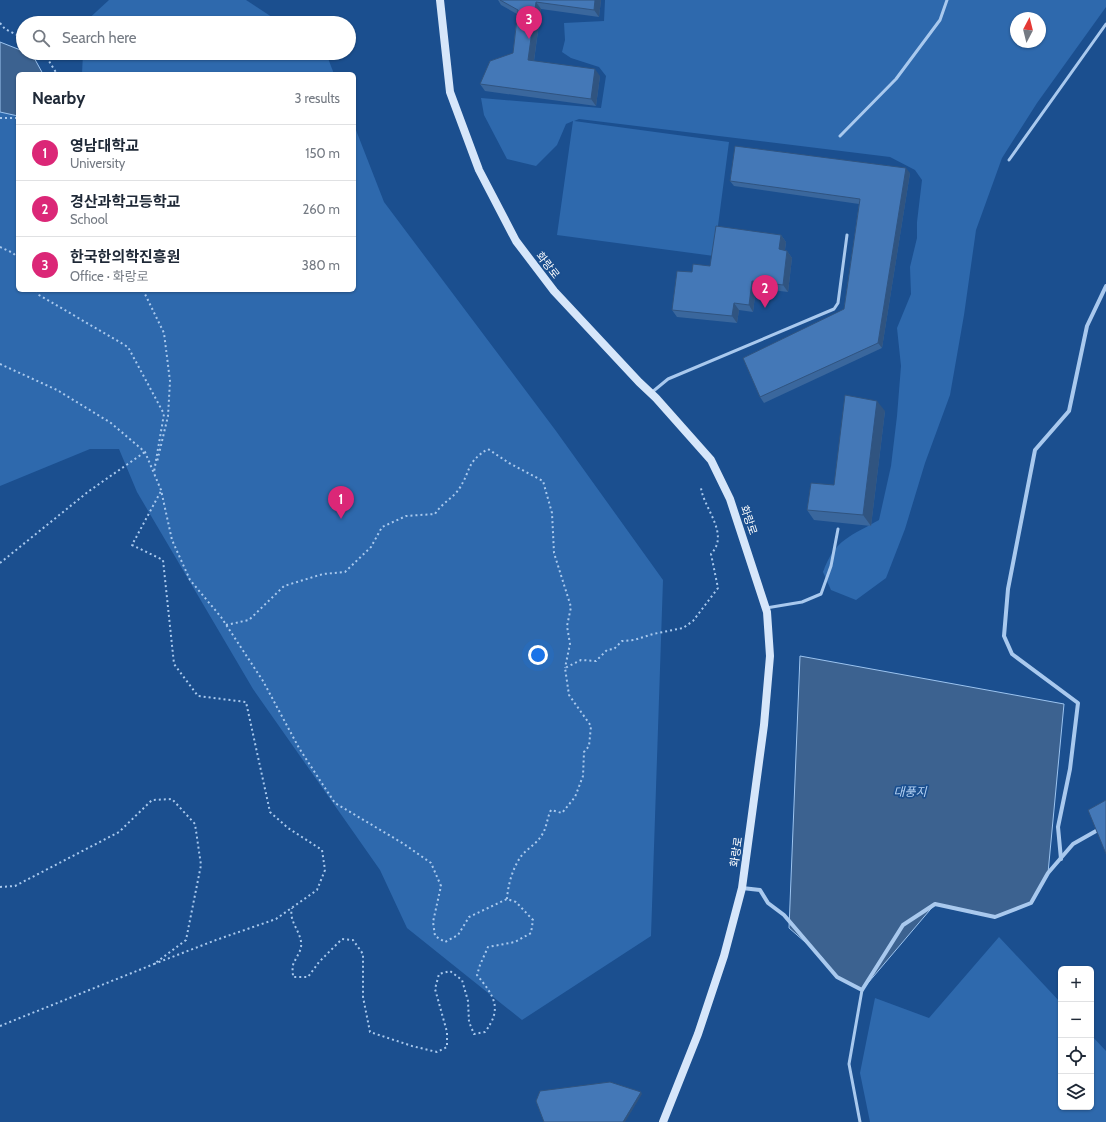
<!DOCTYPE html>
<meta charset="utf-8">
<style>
body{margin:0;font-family:Cabin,"Noto Sans KR",sans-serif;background:#f2f2f3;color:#1f2937}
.controls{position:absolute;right:12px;bottom:12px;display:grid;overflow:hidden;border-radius:6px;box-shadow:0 1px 3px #0004}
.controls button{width:36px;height:36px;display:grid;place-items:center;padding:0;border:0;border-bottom:1px solid #e0e1e3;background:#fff;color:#1f2937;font:20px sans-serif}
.compass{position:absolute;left:1010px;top:12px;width:36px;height:36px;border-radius:50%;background:#fff;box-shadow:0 1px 3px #0004;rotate:7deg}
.you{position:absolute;left:538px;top:655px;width:14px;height:14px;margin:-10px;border:3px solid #fff;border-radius:50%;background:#1a73e8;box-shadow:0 0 0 6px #1a73e833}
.badge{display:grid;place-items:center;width:26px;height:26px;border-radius:50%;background:#db2777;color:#fff;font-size:13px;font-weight:700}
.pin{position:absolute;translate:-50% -33px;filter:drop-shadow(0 1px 2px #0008)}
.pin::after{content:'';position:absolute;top:21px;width:14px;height:12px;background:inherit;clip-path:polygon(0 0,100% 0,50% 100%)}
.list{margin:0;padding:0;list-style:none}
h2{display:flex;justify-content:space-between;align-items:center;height:52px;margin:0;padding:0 16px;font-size:17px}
h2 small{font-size:13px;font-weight:400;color:#747a83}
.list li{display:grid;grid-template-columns:26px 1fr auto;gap:12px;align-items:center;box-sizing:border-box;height:56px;padding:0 16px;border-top:1px solid #e0e1e3}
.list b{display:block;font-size:15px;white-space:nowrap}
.list p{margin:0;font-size:13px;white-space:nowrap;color:#747a83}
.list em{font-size:13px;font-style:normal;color:#747a83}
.icon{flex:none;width:22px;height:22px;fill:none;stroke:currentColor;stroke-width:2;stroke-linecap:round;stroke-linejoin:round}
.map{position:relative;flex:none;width:1106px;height:1122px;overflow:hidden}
.search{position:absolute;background:#fff;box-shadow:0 1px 3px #0004;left:16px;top:16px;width:340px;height:44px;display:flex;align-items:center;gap:10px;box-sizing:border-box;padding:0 14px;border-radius:22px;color:#747a83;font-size:15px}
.panel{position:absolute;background:#fff;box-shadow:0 1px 3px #0004;left:16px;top:72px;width:340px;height:220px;border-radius:6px}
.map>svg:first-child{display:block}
.green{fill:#2e69ad;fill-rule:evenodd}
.water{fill:#3c6290;stroke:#9cc4f0}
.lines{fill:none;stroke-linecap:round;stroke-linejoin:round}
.path{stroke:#a9c9ee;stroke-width:2;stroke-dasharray:2 3;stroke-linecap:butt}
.lane{stroke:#a9c9ee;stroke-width:3}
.street{stroke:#a9c9ee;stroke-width:4}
.secondary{stroke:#d6e6fa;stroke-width:8}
.wall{fill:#3a679d}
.shaded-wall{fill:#305480}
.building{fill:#4478b7;stroke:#305480}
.labels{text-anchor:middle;stroke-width:3.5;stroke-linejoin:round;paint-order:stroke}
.street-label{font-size:11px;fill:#fff;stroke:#1b4f8f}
.water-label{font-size:12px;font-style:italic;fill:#b5d3f5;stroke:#1b4f8f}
</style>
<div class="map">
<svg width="1106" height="1122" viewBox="0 0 1106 1122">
<rect width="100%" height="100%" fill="#1b4f8f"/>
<g class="green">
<path d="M 109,0 L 246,0 L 281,23 L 84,23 Z"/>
<path d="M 605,0 L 1106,0 L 1106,7 L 1037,103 L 1002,158 L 976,230 L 964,315 L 950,395 L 925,463 L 905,529 L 886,578 L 856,600 L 831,590 L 823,572 C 835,539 851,536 879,520 L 891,466 L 897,416 L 901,366 L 897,328 L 911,294 L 910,267 L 917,238 L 917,222 L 922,180 L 915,170 L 890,157 L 579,119 L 574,121 L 729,142 L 714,256 L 557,235 L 573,121 L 566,124 L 557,145 L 536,166 L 507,159 L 484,115 L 481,98 L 601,108 L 606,76 L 599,67 L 571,58 L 562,52 L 565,40 L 564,23 L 604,21 ZM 1016,18 L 1040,18 L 1040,42 L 1016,42 Z"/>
<path d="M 83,53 L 326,53 L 334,74 L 82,74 Z"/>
<path d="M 0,102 L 18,114 L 18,290 L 354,290 L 354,125 L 384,202 L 556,431 L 663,580 L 651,936 L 522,1020 L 407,928 L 380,870 L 253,689 L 137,492 L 119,449 L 90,449 L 0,486 Z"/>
<path d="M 999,937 L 1061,1003 L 1061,1107 L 1091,1107 L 1091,1035 L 1106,1051 L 1106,1122 L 870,1122 L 860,1073 L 875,998 L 929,1018 Z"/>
</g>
<g class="water">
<path d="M 0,42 L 23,51 L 23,53 L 32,54 L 43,74 L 18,74 L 18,116 L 0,112 Z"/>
<path d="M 800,656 L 1064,704 L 1048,873 L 1031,903 L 995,917 L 935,904 L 862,990 L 837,977 L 820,955 L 789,928 Z"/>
</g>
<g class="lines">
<g class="path">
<path d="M 0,23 L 5,29 L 23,38"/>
<path d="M 44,53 L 57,74"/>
<path d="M 0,118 L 18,118"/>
<path d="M 0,247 L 13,253 L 18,258"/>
<path d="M 37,290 L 39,295 L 128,347 L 164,414 L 154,472"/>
<path d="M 143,290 L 164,333 L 170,381 L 168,416 L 157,462"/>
<path d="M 0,364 L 57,390 L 111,423 L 145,452 L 161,490 L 172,540 L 190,580 L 221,617 L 263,681 L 299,748 L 323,785 L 335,803 L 404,844 L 431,863 L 441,886 L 433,922 L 435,936 L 445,942 L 458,935 L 469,917 L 507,899 L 516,902 L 533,920 L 531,933 L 515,942 L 488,947 L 480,965 L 477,975 C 494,996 503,1008 485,1032 L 474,1034 L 469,1022 L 468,1001 L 462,980 L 450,971 L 439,974 L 435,989 L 447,1032 L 447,1047 L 437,1052 L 412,1046 L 370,1032 L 363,997 L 363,954 L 353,940 L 342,939 L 319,962 L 308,977 L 293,977 C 293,973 292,969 293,965 C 295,959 300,953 301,947 C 303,933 288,922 292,908"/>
<path d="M 0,563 L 89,491 L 145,452"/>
<path d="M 226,625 L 249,620 L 284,586 L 323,574 L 345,572 L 371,547 L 382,527 L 406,516 L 435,514 C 441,504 453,498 459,489 C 471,471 466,462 488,449 L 509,463 L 543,481 L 552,513 L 554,553 L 571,607 L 567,626 L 570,644 L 565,668"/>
<path d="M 0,887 L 15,886 L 119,832 L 152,800 L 172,799 L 195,824 L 201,865 L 186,940 L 154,964 L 216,940 L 276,919 L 317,890 L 325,870 L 322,850 L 288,828 L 270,812 L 246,702 L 198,696 L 174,664 L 163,560 L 132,545 L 161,491"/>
<path d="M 507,899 C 508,884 513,867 522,855 C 529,847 538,843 543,833 C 547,826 547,818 551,810 L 562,813 L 575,797 L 583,776 L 584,752 L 589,746 L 591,726 L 569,695 L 565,668 L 581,660 L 596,661 L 607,650 L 614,649 L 622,641 L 634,640 L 653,634 L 683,628 L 693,621 L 718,588 L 711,554 C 730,534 704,509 701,488"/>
<path d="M 0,1026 L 154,964"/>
</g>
<g class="lane">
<path d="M 840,136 L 896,79 L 940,20 L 947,0"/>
<path d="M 1009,160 L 1106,24"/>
<path d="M 651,393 L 668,379 L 834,309 L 838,303 L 847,235"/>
<path d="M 766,608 L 802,602 L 821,594 L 831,566 L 838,529"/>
<path d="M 860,1122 L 849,1064 L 862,990"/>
</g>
<g class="street">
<path d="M 1061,859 L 1058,827 L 1070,769 L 1078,703 L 1012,654 L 1004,636 L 1008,589 L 1035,450 L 1069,411 L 1087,326 L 1106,286"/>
<path d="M 742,888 L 760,890 L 768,903 L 784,915 L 837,977 L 862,990 L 903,925 L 935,904 L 995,917 L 1031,903 L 1048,873 L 1073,844 L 1096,831"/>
</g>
<path class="secondary" d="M 440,0 L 450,92 L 479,170 L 516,241 L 554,291 L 639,382 L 656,398 L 711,460 L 730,499 L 767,612 L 770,656 L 764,725 L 742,888 L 724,956 L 698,1034 L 663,1122"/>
</g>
<g class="wall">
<path d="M 498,0 L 601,0 L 599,17 L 541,9 L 534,61 L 600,76 L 596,106 L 485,91 L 480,84 L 513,53 L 517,14 L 501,5 Z"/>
<path d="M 910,173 L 882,348 L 764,403 L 760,397 L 844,309 L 859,204 L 734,186 L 730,181 Z"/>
<path d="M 781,235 L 786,242 L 785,250 L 787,251 L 792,258 L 788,292 L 756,288 L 753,312 L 739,310 L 737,323 L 677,317 L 672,310 L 692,272 L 710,266 Z"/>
<path d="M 885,411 L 871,526 L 814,520 L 807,510 L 834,485 Z"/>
</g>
<g class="shaded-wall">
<path d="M 595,0 L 601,0 L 599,17 L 594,10 Z"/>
<path d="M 536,2 L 541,9 L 533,67 L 528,60 Z"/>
<path d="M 595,69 L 600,76 L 596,106 L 591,99 Z"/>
<path d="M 906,168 L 910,173 L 882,348 L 878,343 Z"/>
<path d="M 781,235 L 786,242 L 784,256 L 779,249 Z"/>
<path d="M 787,251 L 792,258 L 788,292 L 783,285 Z"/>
<path d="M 752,281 L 756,288 L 753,312 L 749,305 Z"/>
<path d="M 734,303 L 739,310 L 737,323 L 732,316 Z"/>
<path d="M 877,401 L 885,411 L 871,526 L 863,515 Z"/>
<path d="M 641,1092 L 642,1094 L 625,1122 L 623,1122 Z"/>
</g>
<g class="building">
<path d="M 500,0 L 595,0 L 594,10 L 536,2 L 528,60 L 595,69 L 591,99 L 480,84 L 490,61 L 513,53 L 518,10 Z"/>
<path d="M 735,146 L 906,168 L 878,343 L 760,397 L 743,358 L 844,309 L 860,199 L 730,181 Z"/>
<path d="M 716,226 L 781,235 L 779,249 L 787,251 L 783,285 L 752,281 L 749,305 L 734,303 L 732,316 L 672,310 L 677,271 L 692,272 L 693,264 L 710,266 Z"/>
<path d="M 845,395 L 877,401 L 863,515 L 807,510 L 811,483 L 834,485 Z"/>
<path d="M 1106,800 L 1106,854 L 1088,810 Z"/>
<path d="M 610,1082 L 641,1092 L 623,1122 L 544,1122 L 536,1101 L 540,1091 Z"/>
</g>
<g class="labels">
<g class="street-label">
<text transform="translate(548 265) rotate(52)" y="4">화랑로</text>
<text transform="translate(749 520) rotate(71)" y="4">화랑로</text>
<text transform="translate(736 852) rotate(-82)" y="4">화랑로</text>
</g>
<g class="water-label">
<text x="910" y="796">대풍지</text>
</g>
</g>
</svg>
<div class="controls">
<button>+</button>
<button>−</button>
<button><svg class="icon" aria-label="locate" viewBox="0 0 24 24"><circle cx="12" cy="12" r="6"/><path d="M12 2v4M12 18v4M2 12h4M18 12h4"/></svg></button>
<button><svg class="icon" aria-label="layers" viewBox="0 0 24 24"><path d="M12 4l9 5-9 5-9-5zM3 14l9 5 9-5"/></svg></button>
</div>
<svg class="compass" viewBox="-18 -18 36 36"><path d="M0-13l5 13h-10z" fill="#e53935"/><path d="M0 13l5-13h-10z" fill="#747a83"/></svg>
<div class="you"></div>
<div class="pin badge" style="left:341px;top:519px">1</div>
<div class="pin badge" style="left:765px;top:308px">2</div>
<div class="pin badge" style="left:529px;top:39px">3</div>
<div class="search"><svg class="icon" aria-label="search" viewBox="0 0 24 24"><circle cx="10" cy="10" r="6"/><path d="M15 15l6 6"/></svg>Search here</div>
<section class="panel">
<h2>Nearby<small>3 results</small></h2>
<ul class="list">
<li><span class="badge">1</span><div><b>영남대학교</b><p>University</p></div><em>150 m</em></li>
<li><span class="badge">2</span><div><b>경산과학고등학교</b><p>School</p></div><em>260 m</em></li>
<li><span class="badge">3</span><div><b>한국한의학진흥원</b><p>Office · 화랑로</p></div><em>380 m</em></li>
</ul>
</section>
</div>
